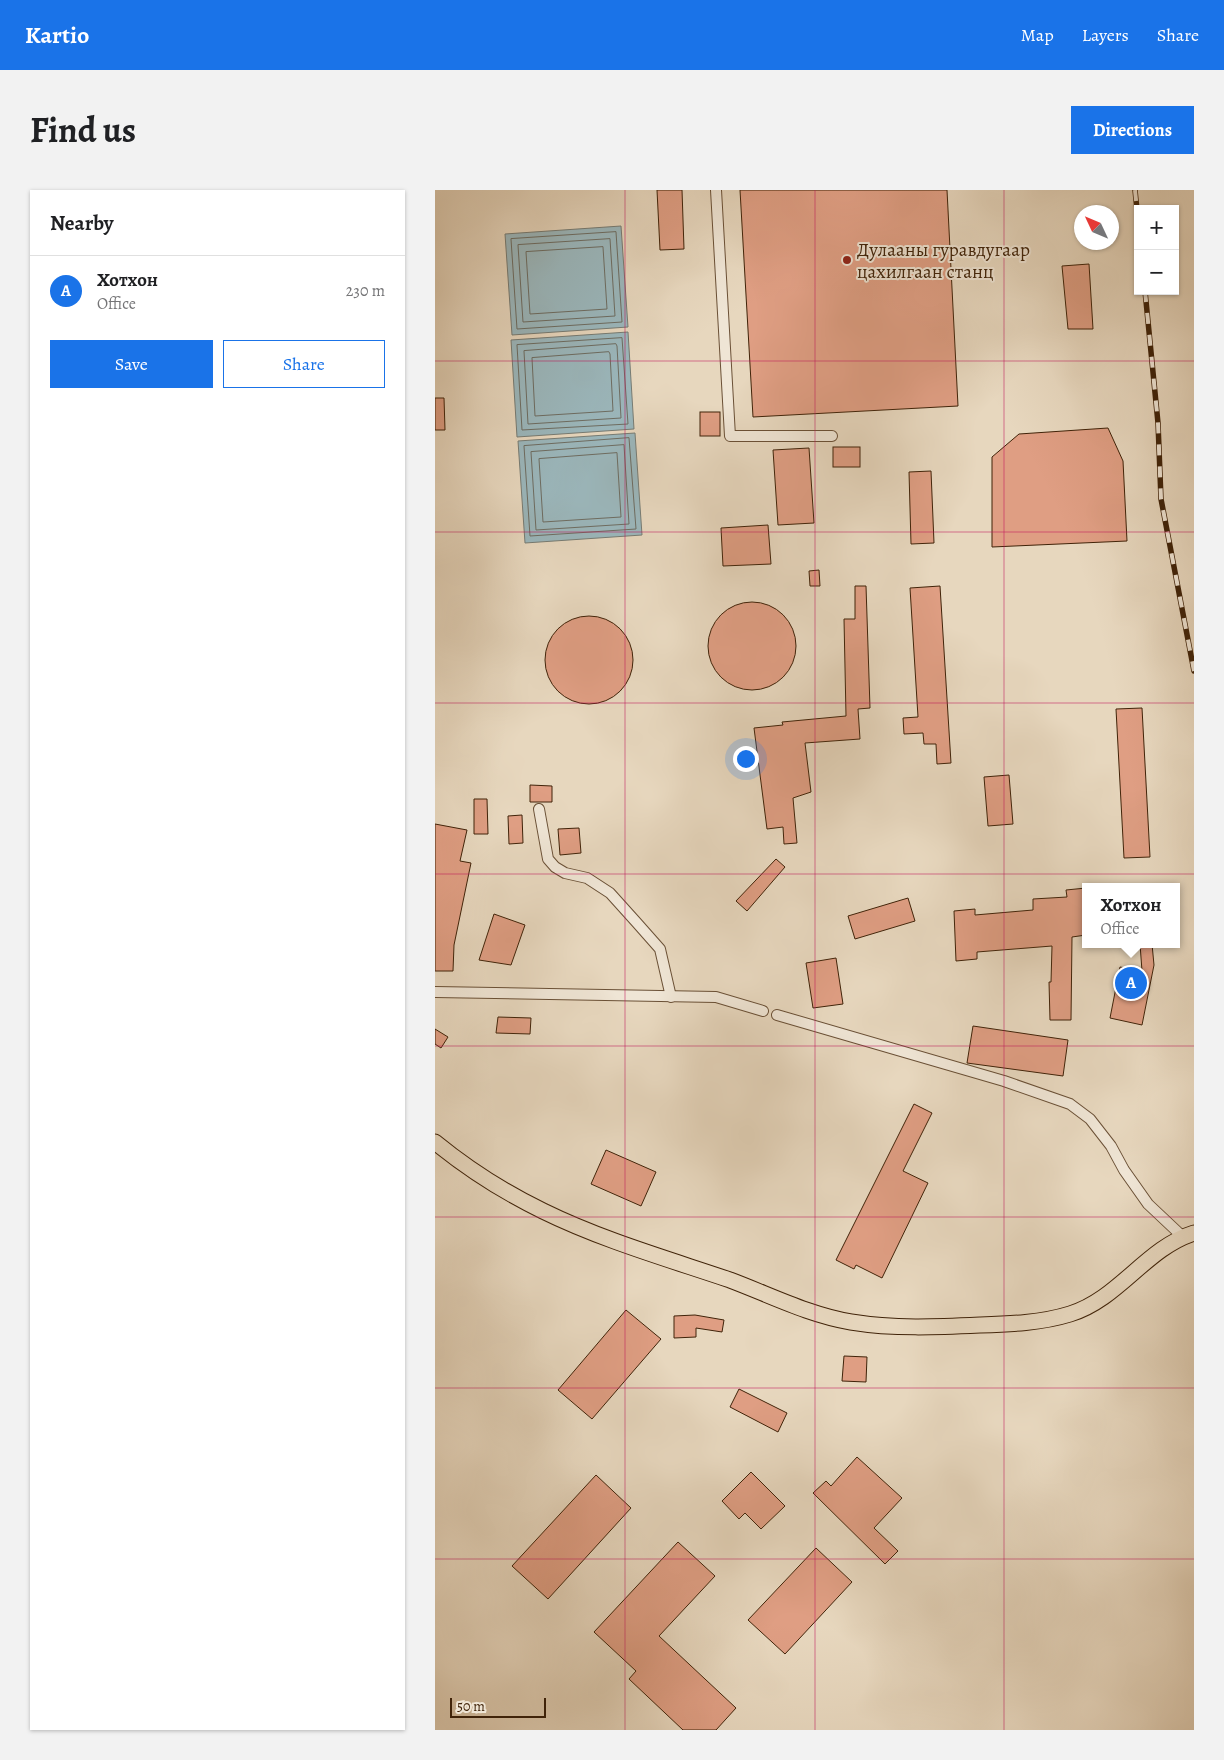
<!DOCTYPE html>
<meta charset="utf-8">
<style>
body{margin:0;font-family:Alegreya,serif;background:#f2f2f2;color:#202124}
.controls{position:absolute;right:15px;top:15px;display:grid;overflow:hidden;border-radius:0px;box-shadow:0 1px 4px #0004}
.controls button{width:45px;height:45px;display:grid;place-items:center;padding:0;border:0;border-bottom:1px solid #e0e0e0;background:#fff;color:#202124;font:25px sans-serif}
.compass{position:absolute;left:639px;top:15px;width:45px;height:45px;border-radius:50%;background:#fff;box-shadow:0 1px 4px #0004;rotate:314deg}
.scale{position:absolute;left:15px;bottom:12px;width:96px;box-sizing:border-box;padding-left:5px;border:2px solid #402309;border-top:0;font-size:14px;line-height:18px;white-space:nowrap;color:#402309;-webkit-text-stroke:4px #efe5d5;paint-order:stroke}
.you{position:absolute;left:310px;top:568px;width:18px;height:18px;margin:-12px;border:4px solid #fff;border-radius:50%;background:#1a73e8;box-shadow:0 0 0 8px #1a73e833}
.badge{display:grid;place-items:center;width:32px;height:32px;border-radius:50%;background:#1a73e8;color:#fff;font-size:16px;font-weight:700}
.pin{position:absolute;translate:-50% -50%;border:2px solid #fff;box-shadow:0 1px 5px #0006}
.popup{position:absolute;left:647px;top:693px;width:98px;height:65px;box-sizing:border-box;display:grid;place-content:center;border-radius:0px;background:#fff;filter:drop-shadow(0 1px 4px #0005);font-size:16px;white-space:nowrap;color:#757577}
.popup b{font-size:19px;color:#202124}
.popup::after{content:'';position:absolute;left:50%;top:100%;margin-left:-10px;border:10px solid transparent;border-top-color:#fff}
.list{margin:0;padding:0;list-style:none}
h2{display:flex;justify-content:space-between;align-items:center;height:65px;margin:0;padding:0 20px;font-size:21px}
h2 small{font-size:16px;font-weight:400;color:#757577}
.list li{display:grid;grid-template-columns:32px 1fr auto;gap:15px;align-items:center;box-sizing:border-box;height:70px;padding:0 20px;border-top:1px solid #e0e0e0}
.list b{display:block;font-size:19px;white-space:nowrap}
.list p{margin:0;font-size:16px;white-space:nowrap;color:#757577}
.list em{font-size:16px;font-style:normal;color:#757577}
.actions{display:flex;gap:10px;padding:15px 20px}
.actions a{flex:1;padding:11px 0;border:1px solid #1a73e8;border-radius:0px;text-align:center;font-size:18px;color:#1a73e8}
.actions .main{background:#1a73e8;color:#fff}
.map{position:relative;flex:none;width:759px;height:1540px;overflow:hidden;border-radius:0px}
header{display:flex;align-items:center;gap:30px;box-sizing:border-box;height:70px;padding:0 25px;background:#1a73e8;color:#fff}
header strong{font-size:24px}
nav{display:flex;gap:28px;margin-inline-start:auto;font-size:18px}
.intro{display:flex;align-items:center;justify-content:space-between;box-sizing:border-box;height:120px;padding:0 30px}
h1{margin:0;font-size:35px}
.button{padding:12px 22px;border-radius:0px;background:#1a73e8;color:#fff;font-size:18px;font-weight:700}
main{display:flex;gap:30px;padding:0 30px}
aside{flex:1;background:#fff;border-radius:0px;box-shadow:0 1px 4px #0004}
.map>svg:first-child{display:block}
.water{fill:#9bb7bc;stroke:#777c74}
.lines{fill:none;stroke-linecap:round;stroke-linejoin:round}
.shore{stroke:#6e6d62;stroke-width:1}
.building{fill:#df9e83;stroke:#402309}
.minor-casing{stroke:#6a5036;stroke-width:12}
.primary-casing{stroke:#402309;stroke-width:17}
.minor{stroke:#efe5d5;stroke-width:10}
.primary{stroke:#e7d7be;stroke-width:15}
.rail-casing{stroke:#402309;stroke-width:5.5}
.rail{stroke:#efe5d5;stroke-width:4;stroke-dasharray:11;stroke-linecap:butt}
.grid{fill:none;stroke:#c2185b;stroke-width:1;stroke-opacity:0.55}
.poi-dot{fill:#8f2418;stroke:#efe5d5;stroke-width:2}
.labels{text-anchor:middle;stroke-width:4;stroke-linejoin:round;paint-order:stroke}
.poi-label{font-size:19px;fill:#402309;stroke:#efe5d5;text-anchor:start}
</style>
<header>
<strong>Kartio</strong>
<nav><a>Map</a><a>Layers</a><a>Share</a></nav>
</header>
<div class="intro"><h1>Find us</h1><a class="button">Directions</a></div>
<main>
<aside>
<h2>Nearby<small></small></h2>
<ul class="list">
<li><span class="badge">A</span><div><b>Хотхон</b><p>Office</p></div><em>230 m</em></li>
</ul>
<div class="actions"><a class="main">Save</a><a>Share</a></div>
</aside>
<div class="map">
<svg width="759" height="1540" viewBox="0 0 759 1540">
<rect width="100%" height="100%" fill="#e7d7be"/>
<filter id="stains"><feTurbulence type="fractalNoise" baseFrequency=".004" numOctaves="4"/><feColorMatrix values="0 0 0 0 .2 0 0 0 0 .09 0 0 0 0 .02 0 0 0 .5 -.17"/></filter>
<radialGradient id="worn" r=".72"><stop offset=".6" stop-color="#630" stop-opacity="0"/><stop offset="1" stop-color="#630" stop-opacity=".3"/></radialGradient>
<g class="water">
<path d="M 186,36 L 193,137 L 77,145 L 70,44 Z"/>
<path d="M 193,142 L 199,239 L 82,247 L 76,150 Z"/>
<path d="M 200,243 L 207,345 L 90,353 L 83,251 Z"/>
</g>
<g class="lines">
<g class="shore">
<path d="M 181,42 L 187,132 L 82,139 L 76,49 Z"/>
<path d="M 175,49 L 180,126 L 88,132 L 83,55 Z"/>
<path d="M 168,57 L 172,119 L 95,124 L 91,62 Z"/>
<path d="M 187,148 L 193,234 L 87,240 L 82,155 Z"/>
<path d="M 181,154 L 182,156 L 186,228 L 93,234 L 89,161 Z"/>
<path d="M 174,162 L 175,164 L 178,221 L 100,226 L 97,168 Z"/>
<path d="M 194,248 L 201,339 L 95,346 L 89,256 Z"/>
<path d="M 189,255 L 194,334 L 101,340 L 96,262 Z"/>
<path d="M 182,263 L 186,327 L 108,332 L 104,269 Z"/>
</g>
</g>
<g class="building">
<path d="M 222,0 L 247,0 L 249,59 L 225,60 Z"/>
<path d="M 305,0 L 512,0 L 523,216 L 318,227 Z"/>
<path d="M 654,74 L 658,139 L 633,139 L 627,76 Z"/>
<path d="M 0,208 L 9,208 L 10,240 L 0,240 Z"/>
<rect x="265" y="222" width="20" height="24"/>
<path d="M 673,238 L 688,271 L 692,351 L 557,357 L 557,267 L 584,244 Z"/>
<rect x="398" y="257" width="27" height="20"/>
<path d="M 374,258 L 379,333 L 343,335 L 338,260 Z"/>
<path d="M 496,281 L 499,353 L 476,354 L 474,282 Z"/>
<path d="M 333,335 L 336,374 L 288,376 L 286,338 Z"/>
<path d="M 384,380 L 385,396 L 375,396 L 374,381 Z"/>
<path d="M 420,396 L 431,396 L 435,518 L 423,519 L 425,549 L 370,553 L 376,602 L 358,608 L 362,653 L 349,654 L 348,637 L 332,639 L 319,538 L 348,535 L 347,532 L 411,526 L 409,429 L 420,429 Z"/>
<path d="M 505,396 L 516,573 L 502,574 L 501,554 L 489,554 L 488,543 L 469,544 L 468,528 L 483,527 L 475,398 Z"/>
<circle cx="317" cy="456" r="44"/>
<circle cx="154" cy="470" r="44"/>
<path d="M 707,518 L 715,667 L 689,668 L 681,519 Z"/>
<path d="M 574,585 L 578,634 L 553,636 L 549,587 Z"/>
<path d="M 95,595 L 117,596 L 117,612 L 95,612 Z"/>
<path d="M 39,609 L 52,609 L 53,644 L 39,644 Z"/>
<path d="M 87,625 L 88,653 L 74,654 L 73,626 Z"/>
<path d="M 0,634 L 32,640 L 25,671 L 36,673 L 19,755 L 18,781 L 0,781 Z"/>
<path d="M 144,638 L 146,663 L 125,665 L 123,639 Z"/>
<path d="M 341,669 L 350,677 L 312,721 L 301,711 Z"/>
<path d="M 651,698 L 651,745 L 637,747 L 636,830 L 615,830 L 614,792 L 616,792 L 617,756 L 542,762 L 542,769 L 521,771 L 519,721 L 540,719 L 540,725 L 598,720 L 598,709 L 632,707 L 631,700 Z"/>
<path d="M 473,708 L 480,731 L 420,749 L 413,726 Z"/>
<path d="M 59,724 L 90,735 L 76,775 L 44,770 Z"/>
<path d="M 705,754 L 717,754 L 719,775 L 707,835 L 675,828 L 685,777 L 707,781 Z"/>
<path d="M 401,768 L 408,814 L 378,818 L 371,773 Z"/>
<path d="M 63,827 L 96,828 L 95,844 L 61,843 Z"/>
<path d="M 538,836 L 633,850 L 628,886 L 532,873 Z"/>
<path d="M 0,839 L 13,847 L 6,858 L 0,854 Z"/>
<path d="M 479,914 L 497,923 L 468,981 L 493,993 L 447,1088 L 421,1075 L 419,1079 L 401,1070 Z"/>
<path d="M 171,960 L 221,982 L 206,1016 L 156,994 Z"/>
<path d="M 191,1120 L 226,1149 L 157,1229 L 123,1200 Z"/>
<path d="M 260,1125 L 289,1130 L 287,1142 L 261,1138 L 261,1147 L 239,1148 L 239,1126 Z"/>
<path d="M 409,1166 L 432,1167 L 431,1192 L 407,1191 Z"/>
<path d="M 304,1199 L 352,1223 L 343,1242 L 295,1217 Z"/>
<path d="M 422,1267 L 467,1308 L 439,1338 L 463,1361 L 450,1374 L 378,1303 L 391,1291 L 396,1296 Z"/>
<path d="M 316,1282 L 350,1316 L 326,1339 L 310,1323 L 304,1329 L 287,1311 Z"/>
<path d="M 161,1285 L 196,1318 L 113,1409 L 77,1376 Z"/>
<path d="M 243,1352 L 280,1386 L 224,1446 L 301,1518 L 281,1540 L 248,1540 L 194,1489 L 201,1481 L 159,1442 Z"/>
<path d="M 381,1358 L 417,1392 L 350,1464 L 313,1430 Z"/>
</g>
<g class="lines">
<g class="minor-casing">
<g id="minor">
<path d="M 281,0 L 295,246 L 397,246"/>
<path d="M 104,619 L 113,669 L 120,677 L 130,683 L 152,688 L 175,703 L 202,733 L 225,759 L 236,807"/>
<path d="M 0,802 L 281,807 L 328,821"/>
<path d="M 342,825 L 569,891 L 635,914 L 655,929 L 676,956 L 689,980 L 713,1014 L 748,1047"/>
</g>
</g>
<g class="primary-casing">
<path id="primary" d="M 0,952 C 33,979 69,1002 108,1021 C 167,1050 233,1069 295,1090 C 335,1105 374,1125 416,1132 C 459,1139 502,1137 545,1135 C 575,1134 606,1133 635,1124 C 684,1109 711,1058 759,1043"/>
</g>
<use href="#minor" class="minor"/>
<use href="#primary" class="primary"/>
<g class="rail-casing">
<g id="rail">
<path d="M 700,0 L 703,30"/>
<path d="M 710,101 L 723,233 L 726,309 L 759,481"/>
</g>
</g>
<use href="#rail" class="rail"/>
</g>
<path class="grid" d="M 190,0 L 190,1540M 380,0 L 380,1540M 569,0 L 569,1540M 0,171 L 759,171M 0,342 L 759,342M 0,513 L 759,513M 0,684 L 759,684M 0,856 L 759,856M 0,1027 L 759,1027M 0,1198 L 759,1198M 0,1369 L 759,1369"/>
<circle class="poi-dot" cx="412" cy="70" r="5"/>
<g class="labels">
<g class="poi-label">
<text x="422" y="66">Дулааны гуравдугаар<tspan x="422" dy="22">цахилгаан станц</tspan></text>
</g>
</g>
<rect width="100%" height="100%" filter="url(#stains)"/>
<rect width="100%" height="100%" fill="url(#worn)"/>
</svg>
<div class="controls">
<button>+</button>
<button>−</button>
</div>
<svg class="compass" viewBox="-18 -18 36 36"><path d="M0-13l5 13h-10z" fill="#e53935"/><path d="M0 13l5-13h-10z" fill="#757577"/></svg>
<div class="scale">50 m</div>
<div class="you"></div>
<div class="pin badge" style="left:696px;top:793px">A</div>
<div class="popup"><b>Хотхон</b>Office</div>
</div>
</main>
